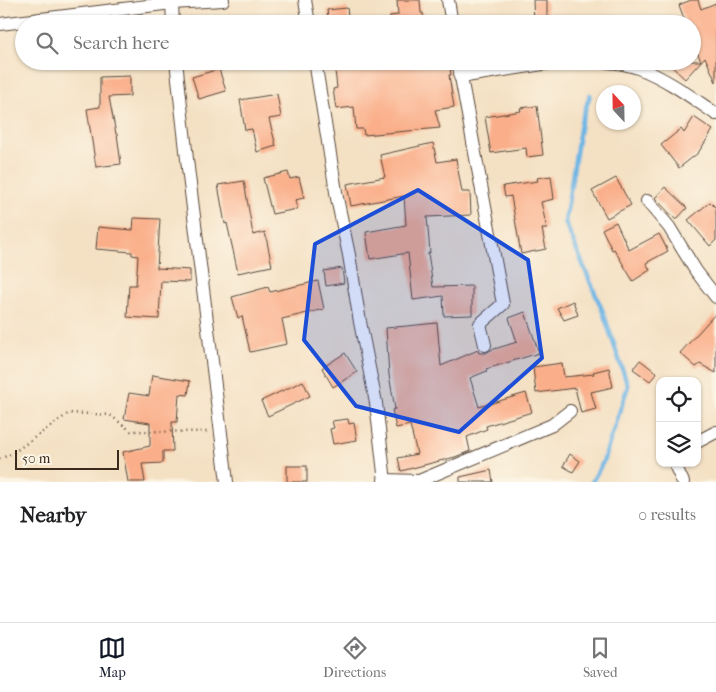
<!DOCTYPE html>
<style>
body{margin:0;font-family:"IM FELL French Canon",serif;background:#f6f6f6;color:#202124}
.controls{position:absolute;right:15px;bottom:15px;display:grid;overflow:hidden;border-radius:10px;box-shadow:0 1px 4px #0004}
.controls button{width:45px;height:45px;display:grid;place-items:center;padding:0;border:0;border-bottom:1px solid #e0e0e0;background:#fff;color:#202124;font:25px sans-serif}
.compass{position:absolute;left:596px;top:85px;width:45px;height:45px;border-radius:50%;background:#fff;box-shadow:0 1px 4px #0004;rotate:338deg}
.scale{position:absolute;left:15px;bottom:12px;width:104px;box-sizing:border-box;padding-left:5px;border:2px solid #3b2a1e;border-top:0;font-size:14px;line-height:18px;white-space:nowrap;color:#3b2a1e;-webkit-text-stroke:4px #fcf5e5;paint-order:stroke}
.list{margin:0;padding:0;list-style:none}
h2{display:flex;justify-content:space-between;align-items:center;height:65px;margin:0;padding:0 20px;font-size:21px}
h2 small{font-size:16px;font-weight:400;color:#757577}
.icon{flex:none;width:28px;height:28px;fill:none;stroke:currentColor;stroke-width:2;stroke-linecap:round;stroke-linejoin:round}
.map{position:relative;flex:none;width:716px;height:482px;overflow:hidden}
.search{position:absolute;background:#fff;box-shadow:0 1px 4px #0004;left:15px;right:15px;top:15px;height:55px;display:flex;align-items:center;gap:12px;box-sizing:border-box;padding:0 18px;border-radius:28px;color:#757577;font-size:19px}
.sheet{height:140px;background:#fff}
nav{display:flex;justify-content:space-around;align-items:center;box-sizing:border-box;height:70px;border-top:1px solid #e0e0e0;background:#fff;font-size:14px;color:#757577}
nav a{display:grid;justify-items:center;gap:2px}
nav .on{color:#111827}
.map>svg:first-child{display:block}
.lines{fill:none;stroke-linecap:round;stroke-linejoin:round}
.stream{stroke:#6eb6e5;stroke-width:4.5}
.building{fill:#faaf8a}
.minor-casing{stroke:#574537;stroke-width:14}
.path{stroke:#574537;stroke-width:2.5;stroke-dasharray:1 4;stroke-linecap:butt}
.minor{stroke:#fff;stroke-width:12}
.marked{fill:#1d4ed8;fill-opacity:0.2;stroke:#1d4ed8;stroke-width:4;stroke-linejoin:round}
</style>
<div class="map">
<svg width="716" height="482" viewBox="0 0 716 482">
<rect width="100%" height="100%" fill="#fcf5e5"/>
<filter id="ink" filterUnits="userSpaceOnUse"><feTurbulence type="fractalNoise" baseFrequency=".02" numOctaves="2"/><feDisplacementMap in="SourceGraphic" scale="10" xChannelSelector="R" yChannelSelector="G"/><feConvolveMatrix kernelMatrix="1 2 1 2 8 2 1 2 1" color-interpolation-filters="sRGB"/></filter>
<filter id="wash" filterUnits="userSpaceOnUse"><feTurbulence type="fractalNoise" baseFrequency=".0096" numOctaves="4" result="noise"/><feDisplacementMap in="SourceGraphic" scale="20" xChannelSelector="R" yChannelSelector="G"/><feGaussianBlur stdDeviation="1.12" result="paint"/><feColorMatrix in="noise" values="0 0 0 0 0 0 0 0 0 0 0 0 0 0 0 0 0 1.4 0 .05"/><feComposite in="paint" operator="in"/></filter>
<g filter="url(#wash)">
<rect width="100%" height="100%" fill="#f4e1c4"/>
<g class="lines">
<path class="stream" d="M 590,95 L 581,122 L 565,222 L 603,312 L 628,386 L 603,462 L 592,482"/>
</g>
<g id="blocks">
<g class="building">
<path d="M 397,0 L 420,0 L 421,13 L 423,13 L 424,24 L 390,24 L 390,16 L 398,15 Z"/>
<path d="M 533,0 L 547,0 L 547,24 L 534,24 Z"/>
<path d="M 691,0 L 698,0 L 701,9 L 716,3 L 716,82 L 705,57 L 685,79 L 666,61 L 701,61 L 692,40 L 692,24 L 686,24 L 679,5 Z"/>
<path d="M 347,8 L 349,24 L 329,24 L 327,10 Z"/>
<path d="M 334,61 L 449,61 L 451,75 L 449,75 L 454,107 L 435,110 L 440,128 L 364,135 L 363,129 L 356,129 L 354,107 L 336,109 L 333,89 L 337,88 Z"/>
<path d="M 219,69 L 226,91 L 199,99 L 192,77 Z"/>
<path d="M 130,76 L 130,96 L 109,97 L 116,134 L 117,134 L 121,164 L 96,167 L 87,109 L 100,107 L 100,77 Z"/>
<path d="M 277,94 L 281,117 L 269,119 L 276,146 L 257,152 L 252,129 L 245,130 L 240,100 Z"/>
<path d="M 537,106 L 543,155 L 527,157 L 526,148 L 491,153 L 485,117 L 521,111 L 520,108 Z"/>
<path d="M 694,117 L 713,130 L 698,153 L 679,168 L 661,145 L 681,129 L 684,133 Z"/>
<path d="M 433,143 L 437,162 L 456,159 L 462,192 L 470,192 L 471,215 L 427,217 L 430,253 L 428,253 L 433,287 L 472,286 L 472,315 L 444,316 L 443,296 L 413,300 L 408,253 L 370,259 L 366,232 L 406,225 L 404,196 L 351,206 L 347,184 L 385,177 L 380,155 Z"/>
<path d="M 288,172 L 290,179 L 299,177 L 304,198 L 295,200 L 297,209 L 272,214 L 263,178 Z"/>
<path d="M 551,176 L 554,199 L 541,202 L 547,229 L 542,229 L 546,249 L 521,254 L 511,196 L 505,197 L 503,186 L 538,181 L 537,178 Z"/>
<path d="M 616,178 L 631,205 L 607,218 L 592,191 Z"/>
<path d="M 244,181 L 253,235 L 265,232 L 272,266 L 238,273 L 227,223 L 225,224 L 218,185 Z"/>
<path d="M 665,187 L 687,208 L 676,220 L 655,198 Z"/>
<path d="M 710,202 L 716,208 L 716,240 L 710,246 L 688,220 Z"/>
<path d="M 134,218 L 160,219 L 157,268 L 190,270 L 190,282 L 161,281 L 159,319 L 127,317 L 129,285 L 136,285 L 138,256 L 132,255 L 132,252 L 96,249 L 98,227 L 133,230 Z"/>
<path d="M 616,222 L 629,250 L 659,234 L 668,251 L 646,263 L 650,270 L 633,281 L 614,249 L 612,250 L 602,229 Z"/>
<path d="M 342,268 L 344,283 L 326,286 L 324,271 Z"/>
<path d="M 318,281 L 324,309 L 282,319 L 287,344 L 250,352 L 242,316 L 238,318 L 232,297 L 268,287 L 270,292 Z"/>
<path d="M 573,301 L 578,315 L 564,320 L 557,308 Z"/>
<path d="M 525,312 L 539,353 L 486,369 L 487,371 L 470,378 L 479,407 L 526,393 L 532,412 L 486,426 L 487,429 L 467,437 L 470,451 L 455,457 L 401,471 L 398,458 L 417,454 L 410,425 L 396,428 L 392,410 L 395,409 L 389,375 L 386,328 L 437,323 L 441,366 L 478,350 L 479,353 L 486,353 L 491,350 L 517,342 L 509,318 Z"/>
<path d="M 716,313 L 716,373 L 700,364 L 696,367 L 680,353 Z"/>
<path d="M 345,353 L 357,372 L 333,387 L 322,368 Z"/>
<path d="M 640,360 L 657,373 L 650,381 L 633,369 Z"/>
<path d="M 562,363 L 564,377 L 594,374 L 593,372 L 609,368 L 613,387 L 591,392 L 596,409 L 581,413 L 575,388 L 536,393 L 533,367 Z"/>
<path d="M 152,375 L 190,381 L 188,395 L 179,394 L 177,422 L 172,422 L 173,451 L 163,451 L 163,463 L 142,464 L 145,482 L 128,482 L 123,452 L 150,446 L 150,423 L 124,419 L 129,393 L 149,396 Z"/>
<path d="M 303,381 L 310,396 L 268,416 L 261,401 Z"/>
<path d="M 348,419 L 349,424 L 354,423 L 357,440 L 333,444 L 330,429 L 334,428 L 332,421 Z"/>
<path d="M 570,454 L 580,461 L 573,472 L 563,466 Z"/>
<rect x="287" y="466" width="20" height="16"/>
<path d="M 491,470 L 493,482 L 460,482 L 460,477 Z"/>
</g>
</g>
</g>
<g filter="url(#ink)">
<use href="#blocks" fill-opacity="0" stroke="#574537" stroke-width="1"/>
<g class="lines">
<g class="minor-casing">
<g id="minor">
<path d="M 305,0 L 309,24"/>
<path d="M 448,0 L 452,24"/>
<path d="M 172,3 L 173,24"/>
<path d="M 0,24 L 172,3 L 223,0"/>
<path d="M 176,61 L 188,168 L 227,482"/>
<path d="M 315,61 L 337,198 L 349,255 L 360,322 L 376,403 L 385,482"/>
<path d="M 458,61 L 503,304 L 480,324 L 485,345"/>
<path d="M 595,61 C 609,62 625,63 638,68 C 666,78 691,97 716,114"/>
<path d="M 460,77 L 562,61"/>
<path d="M 647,201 L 669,227 L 696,271 L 716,297"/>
<path d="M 697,442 L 716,432"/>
<path d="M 678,463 L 676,467 L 683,482"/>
<path d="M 384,480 L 419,481 L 552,425 L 570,411"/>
</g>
</g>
<path class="path" d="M 0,459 L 13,453 L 69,413 L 110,415 L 131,431 L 207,432"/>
<use href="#minor" class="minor"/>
</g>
</g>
<path class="marked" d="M 418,190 L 528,260 L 542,358 L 459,432 L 356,406 L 304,340 L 315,244 Z"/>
</svg>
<div class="controls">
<button><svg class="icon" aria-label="locate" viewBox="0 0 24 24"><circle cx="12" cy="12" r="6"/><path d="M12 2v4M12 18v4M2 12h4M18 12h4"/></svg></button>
<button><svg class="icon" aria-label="layers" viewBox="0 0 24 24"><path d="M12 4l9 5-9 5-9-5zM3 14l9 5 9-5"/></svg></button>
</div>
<svg class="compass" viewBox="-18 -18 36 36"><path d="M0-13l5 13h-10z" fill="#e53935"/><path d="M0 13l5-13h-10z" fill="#757577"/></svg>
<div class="scale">50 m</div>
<div class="search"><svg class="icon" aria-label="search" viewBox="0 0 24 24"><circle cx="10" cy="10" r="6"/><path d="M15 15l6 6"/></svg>Search here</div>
</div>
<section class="sheet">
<h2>Nearby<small>0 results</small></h2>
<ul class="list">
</ul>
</section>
<nav>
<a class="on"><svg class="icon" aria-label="map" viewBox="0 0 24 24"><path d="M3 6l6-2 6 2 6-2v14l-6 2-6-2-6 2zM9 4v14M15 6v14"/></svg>Map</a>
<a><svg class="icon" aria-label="directions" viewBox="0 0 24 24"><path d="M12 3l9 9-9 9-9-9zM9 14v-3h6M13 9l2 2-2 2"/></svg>Directions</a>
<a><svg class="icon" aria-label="saved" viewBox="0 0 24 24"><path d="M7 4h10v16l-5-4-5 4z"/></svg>Saved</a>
</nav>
